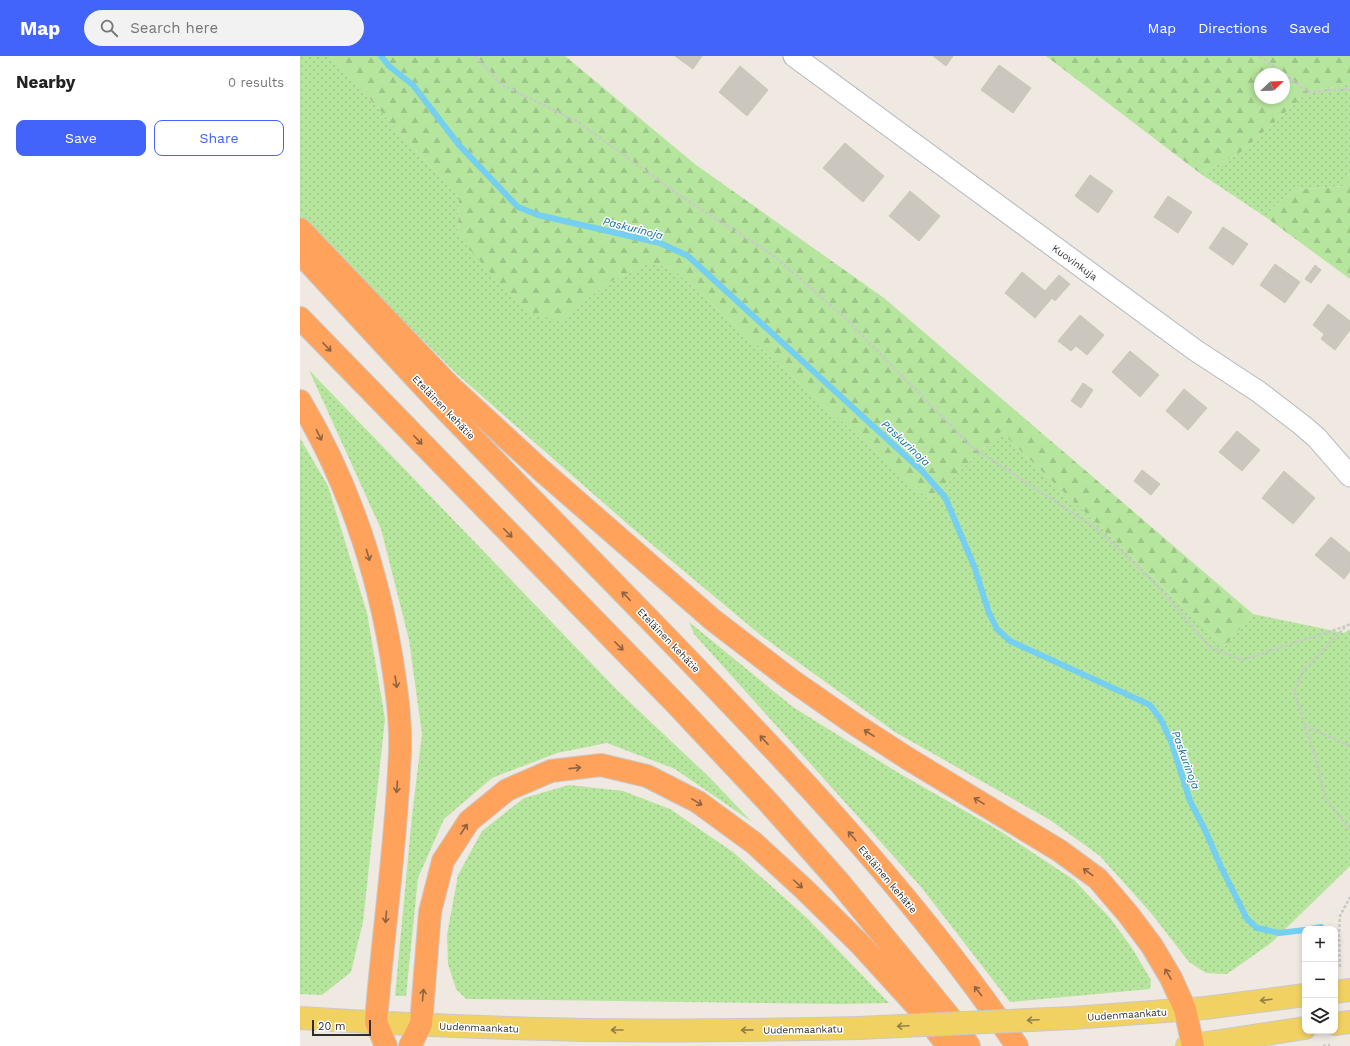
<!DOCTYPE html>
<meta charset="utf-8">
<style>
body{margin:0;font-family:"Work Sans",sans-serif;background:#f2f2f2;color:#222}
.controls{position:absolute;right:12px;bottom:12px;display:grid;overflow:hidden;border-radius:8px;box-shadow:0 2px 6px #0003}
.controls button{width:36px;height:36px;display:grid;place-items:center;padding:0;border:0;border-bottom:1px solid #e0e0e0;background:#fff;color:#222;font:20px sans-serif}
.compass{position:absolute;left:954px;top:12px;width:36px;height:36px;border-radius:50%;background:#fff;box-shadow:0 2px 6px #0003;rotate:67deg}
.scale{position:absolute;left:12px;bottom:10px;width:59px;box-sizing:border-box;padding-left:4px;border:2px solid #2e2e2e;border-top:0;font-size:11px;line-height:14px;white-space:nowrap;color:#2e2e2e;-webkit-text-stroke:3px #fff;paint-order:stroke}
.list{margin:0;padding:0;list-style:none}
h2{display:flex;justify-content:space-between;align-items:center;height:52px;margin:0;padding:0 16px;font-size:17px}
h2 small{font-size:13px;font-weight:400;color:#767676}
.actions{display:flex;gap:8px;padding:12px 16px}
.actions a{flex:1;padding:9px 0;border:1px solid #4264fb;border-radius:8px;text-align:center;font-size:14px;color:#4264fb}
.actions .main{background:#4264fb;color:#fff}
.icon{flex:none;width:22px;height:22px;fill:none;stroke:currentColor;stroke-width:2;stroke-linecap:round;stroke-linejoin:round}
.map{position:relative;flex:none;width:1050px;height:990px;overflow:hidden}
header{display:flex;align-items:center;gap:24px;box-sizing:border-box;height:56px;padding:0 20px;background:#4264fb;color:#fff}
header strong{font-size:19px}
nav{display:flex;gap:22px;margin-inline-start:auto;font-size:14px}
.search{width:280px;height:36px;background:#f2f2f2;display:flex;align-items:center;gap:10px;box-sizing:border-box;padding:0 14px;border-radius:22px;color:#767676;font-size:15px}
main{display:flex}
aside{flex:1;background:#fff}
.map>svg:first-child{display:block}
.grass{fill:url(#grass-dots)}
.forest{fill:url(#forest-firs);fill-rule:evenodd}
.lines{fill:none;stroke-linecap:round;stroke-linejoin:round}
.stream{stroke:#75cff0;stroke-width:6}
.building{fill:#cbc7bf;stroke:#cbc5ba}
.minor-casing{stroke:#b4b7c1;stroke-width:23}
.primary-casing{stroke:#c9c9c9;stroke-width:24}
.motorway-casing{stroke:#c9c9c9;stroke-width:24}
.path{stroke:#c9c9c9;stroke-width:2.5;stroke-dasharray:3 2;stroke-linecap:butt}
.minor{stroke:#fff;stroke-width:21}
.primary{stroke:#f2d163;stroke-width:22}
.motorway{stroke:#ffa35c;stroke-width:22}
.primary-bridge-casing{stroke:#c9c9c9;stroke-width:24;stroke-linecap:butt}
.primary-bridge{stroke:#f2d163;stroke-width:22}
.oneway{stroke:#8c6343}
.oneway2{stroke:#908048}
.labels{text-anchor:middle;stroke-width:3;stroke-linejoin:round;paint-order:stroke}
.street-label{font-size:10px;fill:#2e2e2e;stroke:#fff}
.water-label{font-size:11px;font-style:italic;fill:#0d6fa3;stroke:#fff}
</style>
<header>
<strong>Map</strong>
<div class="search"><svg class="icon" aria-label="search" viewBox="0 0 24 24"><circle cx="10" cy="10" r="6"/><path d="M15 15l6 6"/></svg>Search here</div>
<nav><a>Map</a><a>Directions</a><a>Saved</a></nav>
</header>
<main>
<aside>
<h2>Nearby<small>0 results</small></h2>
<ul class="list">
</ul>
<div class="actions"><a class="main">Save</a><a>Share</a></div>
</aside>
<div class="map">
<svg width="1050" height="990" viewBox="0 0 1050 990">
<defs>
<pattern id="grass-dots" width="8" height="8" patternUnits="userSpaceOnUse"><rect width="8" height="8" fill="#b6e59e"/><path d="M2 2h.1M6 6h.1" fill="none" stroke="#9dc588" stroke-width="1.8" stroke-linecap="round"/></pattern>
<pattern id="forest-firs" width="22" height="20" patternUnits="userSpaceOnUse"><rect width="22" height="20" fill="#b6e59e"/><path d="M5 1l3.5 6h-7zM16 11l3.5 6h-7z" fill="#9dc588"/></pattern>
</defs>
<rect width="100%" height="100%" fill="#efe9e1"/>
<g class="grass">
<path d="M 0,0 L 31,0 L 159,142 L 158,180 L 260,266 L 304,229 L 351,206 L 373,213 L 629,444 L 701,376 L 925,590 L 953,558 L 1044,577 L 1050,573 L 1050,810 L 971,887 L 927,918 L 906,917 L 889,906 L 851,857 L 800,800 L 750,764 L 595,676 L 463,581 L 331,471 L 158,319 L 0,161 Z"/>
<path d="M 1050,28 L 1050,114 L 1044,130 L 994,134 L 972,152 L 967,162 L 901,118 L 941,96 L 1008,36 Z"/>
<path d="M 9,314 L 318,635 L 409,721 L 452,766 L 375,713 L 307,687 L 257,697 L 192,722 L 144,763 L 118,822 L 106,940 L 95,940 L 112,760 L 122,678 L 109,584 L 81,473 Z"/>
<path d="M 0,382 L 28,430 L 67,557 L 85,663 L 63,866 L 51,916 L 22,939 L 0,938 Z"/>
<path d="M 389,566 L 493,651 L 597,716 L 700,775 L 774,824 L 810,862 L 832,892 L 851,924 L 850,933 L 710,946 L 621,831 L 394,578 Z"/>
<path d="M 269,729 L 323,735 L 370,753 L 433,796 L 507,862 L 589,947 L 540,948 L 166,943 L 156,933 L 148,908 L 147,879 L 158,819 L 182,775 L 224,742 Z"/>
</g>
<g class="forest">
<path d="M 31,0 L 265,0 L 396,109 L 584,242 L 953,558 L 925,590 L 701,376 L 629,444 L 373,213 L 351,206 L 304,229 L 260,266 L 224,255 L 158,180 L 159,142 Z"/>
<path d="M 746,0 L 1050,0 L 1050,28 L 1008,36 L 941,96 L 901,118 ZM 960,18 L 984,18 L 984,42 L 960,42 Z"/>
<path d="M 1050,114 L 1050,223 L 967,162 L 972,152 L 994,134 L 1044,130 Z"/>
</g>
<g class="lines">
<g class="stream">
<path d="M 81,0 L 89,10 L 113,29 L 159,89 L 218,151 L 238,159 L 360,187 L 388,200 L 622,415 L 645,441 L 674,510 L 689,557 L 697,573 L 710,585 L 850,649 L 861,664 L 871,685 L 890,745 L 905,774 L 921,811 L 947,863 L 957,872 L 979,877 L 1005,874"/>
<path d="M 1011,873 L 1021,871"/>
</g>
</g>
<g class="building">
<path d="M 375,0 L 402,0 L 393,13 Z"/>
<path d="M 633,0 L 653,0 L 646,10 Z"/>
<path d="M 699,9 L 731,32 L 713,57 L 681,34 Z"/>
<path d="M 440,10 L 468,34 L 447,60 L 419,36 Z"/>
<path d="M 545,87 L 584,120 L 563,146 L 523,112 Z"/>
<path d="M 790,119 L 813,135 L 798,157 L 775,140 Z"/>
<path d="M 610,135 L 640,160 L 619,185 L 589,160 Z"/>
<path d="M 868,140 L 892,156 L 878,177 L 854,161 Z"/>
<path d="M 923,171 L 948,188 L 933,209 L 909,192 Z"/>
<path d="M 975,208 L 1000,226 L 985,247 L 960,229 Z"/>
<path d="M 1015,209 L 1021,214 L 1011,227 L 1005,223 Z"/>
<path d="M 722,216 L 745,235 L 759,219 L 770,228 L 755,245 L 752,242 L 735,262 L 705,237 Z"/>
<path d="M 1028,248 L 1050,265 L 1050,274 L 1035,294 L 1021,283 L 1024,278 L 1013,269 Z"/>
<path d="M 780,259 L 804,279 L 787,299 L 776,290 L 771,295 L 758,285 Z"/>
<path d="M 830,295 L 859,319 L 840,341 L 812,316 Z"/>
<path d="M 783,327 L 793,334 L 781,352 L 771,345 Z"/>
<path d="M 884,333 L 907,352 L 888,374 L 866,355 Z"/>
<path d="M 937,375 L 960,394 L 942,415 L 919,396 Z"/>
<path d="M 842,414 L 860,428 L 851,439 L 834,425 Z"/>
<path d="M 984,415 L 1015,442 L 993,468 L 962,442 Z"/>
<path d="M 1031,481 L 1050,497 L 1050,515 L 1044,523 L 1015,499 Z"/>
</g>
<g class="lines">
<g class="minor-casing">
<path id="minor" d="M 494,0 L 895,294 L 959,336 L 1002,369 L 1017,382 L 1050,420"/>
</g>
<g class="primary-casing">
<g id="primary">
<path d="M 1035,936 L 1050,934"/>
<path d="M 0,962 C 95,968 189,972 284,974 C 376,975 468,974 559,972"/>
<path d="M 772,962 L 905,952 L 1005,939"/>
<path d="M 1035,968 L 1050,966"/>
<path d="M 887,990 L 1005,972"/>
</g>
</g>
<g class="motorway-casing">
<g id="motorway">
<path d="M 0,173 L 150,330 L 241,414 L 413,564 L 490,623 L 553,667 L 607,702 L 760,795 L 798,823 L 828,858 L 852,890 L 871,922 L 885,953 L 893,990"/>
<path d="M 0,197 C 46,247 92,297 139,347 C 207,418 276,488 345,559 C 477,695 610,832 717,990"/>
<path d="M 0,262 L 376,648 L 469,747 L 540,827 L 649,960 L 669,990"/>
<path d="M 0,345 C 46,422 76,509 91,598 C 96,629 101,662 100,694 C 97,785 83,875 76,966 L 86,990"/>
<path d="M 110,990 L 121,968 L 130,856 L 143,805 L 169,765 L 207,734 L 251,715 L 301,709 L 347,720 L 398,746 L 454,787 L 504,833 L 561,889 L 622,956 L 648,990"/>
</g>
</g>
<g class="path">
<path d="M 175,0 L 201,28 L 278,66 L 380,140 L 473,199 L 545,262 L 672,391 L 794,471 L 851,523 L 910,591 L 942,604 L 1046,570 L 1050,568"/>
<path d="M 960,0 L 984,18"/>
<path d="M 984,18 L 1008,36 L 1050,33"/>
<path d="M 1045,571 L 1004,614 L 994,635 L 1005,670 L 1050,690"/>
<path d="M 1005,671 L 1015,700 L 1025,741 L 1050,774"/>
<path d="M 1040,911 L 1039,879 L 1040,860 L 1050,841"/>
<path d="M 1023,990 L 1030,989"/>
</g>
<use href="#minor" class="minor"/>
<use href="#primary" class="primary"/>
<use href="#motorway" class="motorway"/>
<g class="primary-bridge-casing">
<path id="primary-bridge" d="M 559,972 L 772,962"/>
</g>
<use href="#primary-bridge" class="primary-bridge"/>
</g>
<defs><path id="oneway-shaft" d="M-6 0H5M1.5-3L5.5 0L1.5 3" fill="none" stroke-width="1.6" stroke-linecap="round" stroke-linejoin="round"/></defs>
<g class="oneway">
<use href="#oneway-shaft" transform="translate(27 291) rotate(46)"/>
<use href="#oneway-shaft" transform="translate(19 379) rotate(64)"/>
<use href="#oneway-shaft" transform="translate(118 384) rotate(46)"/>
<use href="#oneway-shaft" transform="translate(208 477) rotate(46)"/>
<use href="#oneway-shaft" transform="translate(68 499) rotate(74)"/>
<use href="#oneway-shaft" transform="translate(326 540) rotate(-134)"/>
<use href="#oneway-shaft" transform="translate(319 590) rotate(45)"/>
<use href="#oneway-shaft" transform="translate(96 626) rotate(81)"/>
<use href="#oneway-shaft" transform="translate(569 677) rotate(-147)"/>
<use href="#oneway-shaft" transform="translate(464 684) rotate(-133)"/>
<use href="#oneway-shaft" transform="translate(275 712) rotate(-6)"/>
<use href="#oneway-shaft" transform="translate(97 731) rotate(94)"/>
<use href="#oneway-shaft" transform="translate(679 745) rotate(-149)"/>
<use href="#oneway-shaft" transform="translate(397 746) rotate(31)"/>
<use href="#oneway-shaft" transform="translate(164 773) rotate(-57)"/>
<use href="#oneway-shaft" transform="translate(552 780) rotate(-131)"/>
<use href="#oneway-shaft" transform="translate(788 816) rotate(-143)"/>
<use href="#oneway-shaft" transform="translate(498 828) rotate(42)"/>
<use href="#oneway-shaft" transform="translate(86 861) rotate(95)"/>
<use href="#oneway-shaft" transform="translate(868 918) rotate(-120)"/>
<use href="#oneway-shaft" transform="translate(678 935) rotate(-128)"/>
<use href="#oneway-shaft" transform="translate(123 939) rotate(-85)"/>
</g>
<g class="oneway2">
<use href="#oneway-shaft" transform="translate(966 944) rotate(173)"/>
<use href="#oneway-shaft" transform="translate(733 964) rotate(177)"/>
<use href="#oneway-shaft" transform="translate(603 970) rotate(177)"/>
<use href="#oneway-shaft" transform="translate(317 974) rotate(-180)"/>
<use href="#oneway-shaft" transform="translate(447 974) rotate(179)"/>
</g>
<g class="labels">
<g class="street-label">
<text transform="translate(775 206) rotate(36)" y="4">Kuovinkuja</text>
<text transform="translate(144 351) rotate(46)" y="4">Eteläinen kehätie</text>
<text transform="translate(369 584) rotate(46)" y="4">Eteläinen kehätie</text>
<text transform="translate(588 823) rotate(50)" y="4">Eteläinen kehätie</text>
<text transform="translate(827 958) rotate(-4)" y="4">Uudenmaankatu</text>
<text transform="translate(179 971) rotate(2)" y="4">Uudenmaankatu</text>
<text transform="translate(503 973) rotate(-1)" y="4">Uudenmaankatu</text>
</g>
<g class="water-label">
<text transform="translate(333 172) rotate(14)" y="4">Paskurinoja</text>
<text transform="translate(606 387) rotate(43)" y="4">Paskurinoja</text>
<text transform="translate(886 704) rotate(70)" y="4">Paskurinoja</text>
</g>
</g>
</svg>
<div class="controls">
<button>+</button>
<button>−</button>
<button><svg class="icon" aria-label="layers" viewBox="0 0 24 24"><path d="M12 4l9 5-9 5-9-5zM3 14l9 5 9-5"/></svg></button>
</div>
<svg class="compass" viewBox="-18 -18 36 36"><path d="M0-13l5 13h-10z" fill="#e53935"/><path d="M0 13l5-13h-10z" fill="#767676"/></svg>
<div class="scale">20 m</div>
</div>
</main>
